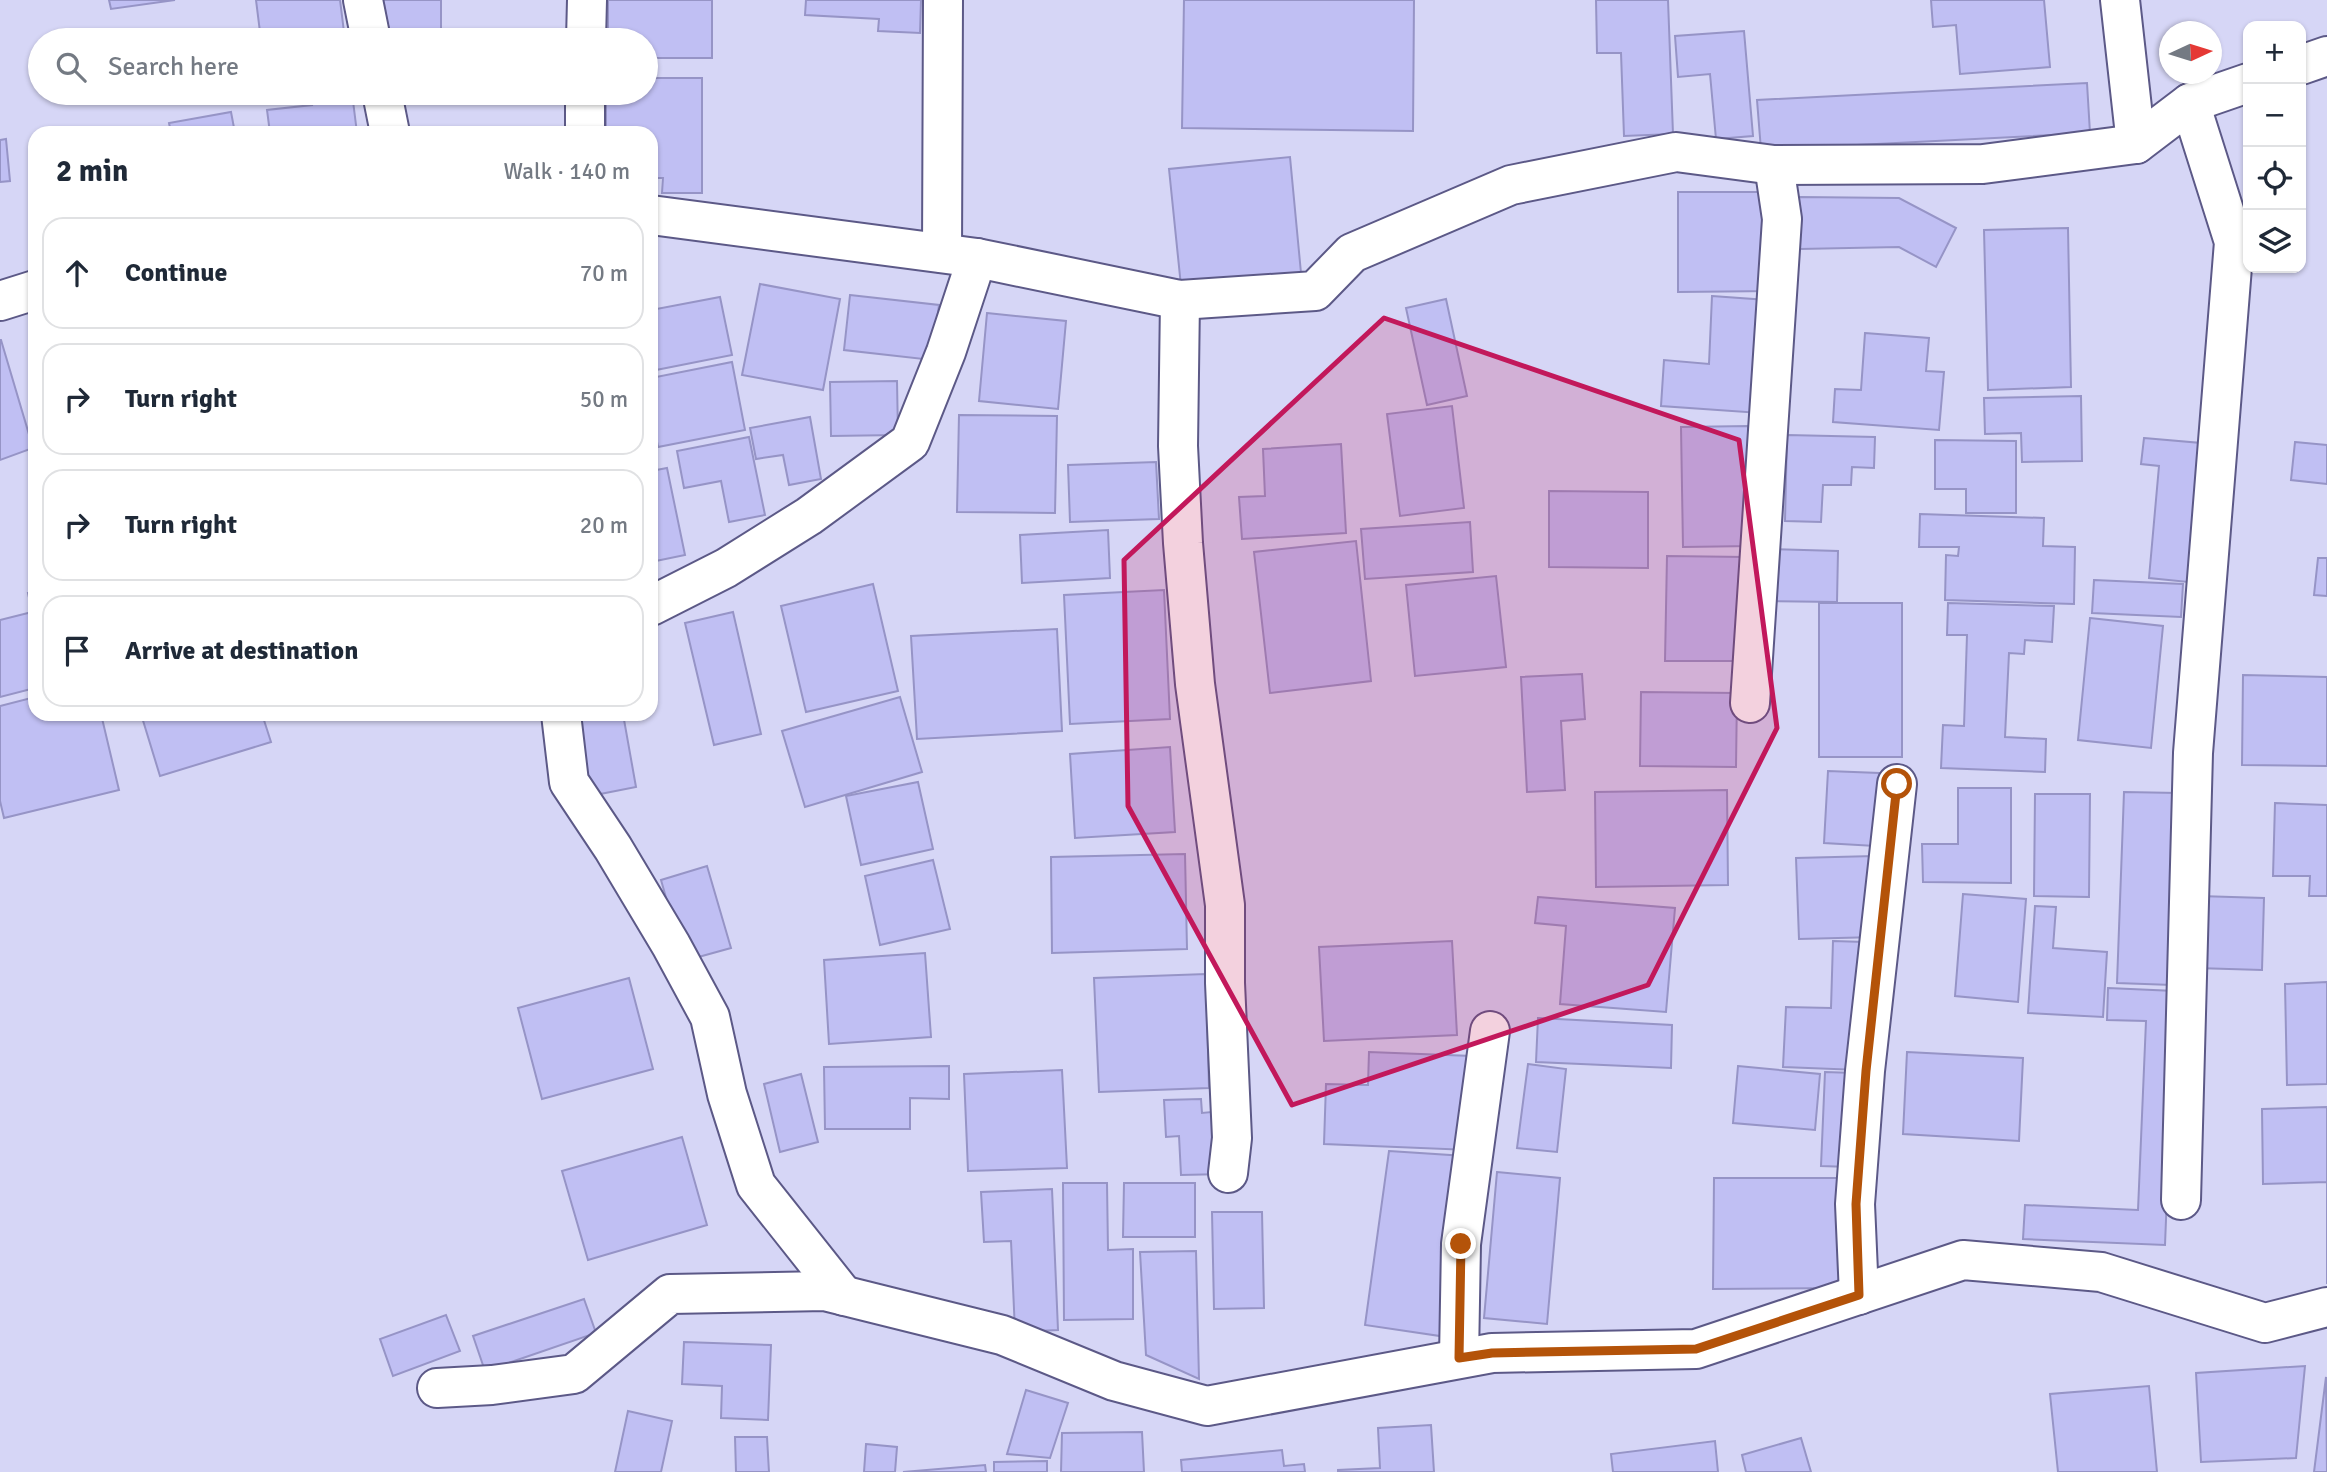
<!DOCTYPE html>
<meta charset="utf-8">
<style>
body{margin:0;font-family:Signika,sans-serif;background:#f6f6f7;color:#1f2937}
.controls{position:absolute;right:21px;top:21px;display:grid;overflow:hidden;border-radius:14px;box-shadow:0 2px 5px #0004}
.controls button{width:63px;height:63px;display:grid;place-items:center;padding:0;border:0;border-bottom:2px solid #e0e1e3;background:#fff;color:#1f2937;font:35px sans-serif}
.compass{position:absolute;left:2159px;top:21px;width:63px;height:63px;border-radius:50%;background:#fff;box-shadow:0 2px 5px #0004;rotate:86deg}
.stop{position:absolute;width:21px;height:21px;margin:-16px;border:5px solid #b45309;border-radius:50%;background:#fff}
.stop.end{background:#b45309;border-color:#fff;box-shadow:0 2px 7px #0008}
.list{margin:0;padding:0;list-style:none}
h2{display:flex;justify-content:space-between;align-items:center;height:91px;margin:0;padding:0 28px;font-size:30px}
h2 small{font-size:23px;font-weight:400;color:#747a83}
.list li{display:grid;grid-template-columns:46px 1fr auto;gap:21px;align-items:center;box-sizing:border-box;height:112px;margin:0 14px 14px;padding:0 14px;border:2px solid #e0e1e3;border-radius:21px}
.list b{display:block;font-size:26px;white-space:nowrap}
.list em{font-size:23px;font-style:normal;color:#747a83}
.icon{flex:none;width:38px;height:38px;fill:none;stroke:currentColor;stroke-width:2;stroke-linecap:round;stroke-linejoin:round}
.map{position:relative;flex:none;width:2327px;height:1472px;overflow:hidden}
.search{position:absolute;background:#fff;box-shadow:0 2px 5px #0004;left:28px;top:28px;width:630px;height:77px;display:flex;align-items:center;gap:18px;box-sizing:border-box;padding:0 24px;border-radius:38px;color:#747a83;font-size:26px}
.panel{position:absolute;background:#fff;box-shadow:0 2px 5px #0004;left:28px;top:126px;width:630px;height:595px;border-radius:21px}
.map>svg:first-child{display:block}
.building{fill:#c0bff3;stroke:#9694c6;stroke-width:2}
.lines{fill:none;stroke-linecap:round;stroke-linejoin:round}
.minor-casing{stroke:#5c5987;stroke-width:42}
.minor{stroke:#fff;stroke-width:38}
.route{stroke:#b45309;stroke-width:9}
.marked{fill:#c2185b;fill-opacity:0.2;stroke:#c2185b;stroke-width:5;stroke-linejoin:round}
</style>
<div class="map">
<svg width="2327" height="1472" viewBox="0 0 2327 1472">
<rect width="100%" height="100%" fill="#d6d6f6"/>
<g class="building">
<path d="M 109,0 L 175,0 L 111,9 Z"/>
<path d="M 256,0 L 340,0 L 345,40 L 261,40 Z"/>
<rect x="383" y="0" width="58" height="40"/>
<path d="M 608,0 L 712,0 L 712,58 L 646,58 L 646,40 L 608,40 Z"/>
<path d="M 806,0 L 921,0 L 920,33 L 878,31 L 879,19 L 805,15 Z"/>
<path d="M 1184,0 L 1414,0 L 1413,131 L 1182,128 Z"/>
<path d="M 1596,0 L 1668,0 L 1673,134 L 1624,136 L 1621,53 L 1597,53 Z"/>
<path d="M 1931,0 L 2044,0 L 2050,67 L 1960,74 L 1956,25 L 1933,27 Z"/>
<path d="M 1744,31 L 1753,136 L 1716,139 L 1710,74 L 1678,77 L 1675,36 Z"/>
<path d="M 646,78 L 702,78 L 702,193 L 662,193 L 663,178 L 651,178 L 651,133 L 606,133 L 606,93 L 646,93 Z"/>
<path d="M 2087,83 L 2090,133 L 1761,150 L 1757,100 Z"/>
<path d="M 310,93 L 352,93 L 357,133 L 270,133 L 267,110 L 312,105 Z"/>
<path d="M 231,112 L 235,133 L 171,133 L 169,123 Z"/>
<path d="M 6,139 L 10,181 L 0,182 L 0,140 Z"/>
<path d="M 1290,157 L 1301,273 L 1181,286 L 1169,169 Z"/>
<path d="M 1678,192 L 1771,192 L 1772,291 L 1678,292 Z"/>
<path d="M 1799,197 L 1899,198 L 1956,228 L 1936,267 L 1899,247 L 1800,249 Z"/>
<path d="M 2068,228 L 2071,387 L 1988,390 L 1984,230 Z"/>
<path d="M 760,284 L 840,299 L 823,390 L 742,375 Z"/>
<path d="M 850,295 L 939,305 L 932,360 L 844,350 Z"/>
<path d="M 1712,296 L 1767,300 L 1760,413 L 1661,406 L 1664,360 L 1709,364 Z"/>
<path d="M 720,297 L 732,355 L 651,371 L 651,310 Z"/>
<path d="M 1446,299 L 1467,396 L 1427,405 L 1406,308 Z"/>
<path d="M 987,313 L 1066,321 L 1058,409 L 979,401 Z"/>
<path d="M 1865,333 L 1929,338 L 1926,371 L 1944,372 L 1939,430 L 1833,422 L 1835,389 L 1861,390 Z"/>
<path d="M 1,340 L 33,448 L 0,460 L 0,340 Z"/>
<path d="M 732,362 L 745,430 L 658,447 L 651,411 L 651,378 Z"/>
<path d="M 897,381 L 898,435 L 831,436 L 830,382 Z"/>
<path d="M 2081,396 L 2082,461 L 2022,462 L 2021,433 L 1985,434 L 1984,398 Z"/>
<path d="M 1452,406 L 1464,508 L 1400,516 L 1387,414 Z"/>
<path d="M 959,415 L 1057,416 L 1055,513 L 957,512 Z"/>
<path d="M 810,417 L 821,479 L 789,485 L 783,455 L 756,459 L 750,428 Z"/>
<path d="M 1748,426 L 1751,546 L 1683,547 L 1681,427 Z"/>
<path d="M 1787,435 L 1875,437 L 1874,468 L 1852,467 L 1851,485 L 1823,485 L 1821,522 L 1785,521 Z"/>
<path d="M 749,437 L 765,515 L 729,522 L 721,481 L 684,488 L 677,451 Z"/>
<path d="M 2144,438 L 2201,443 L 2188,582 L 2149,578 L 2159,466 L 2141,464 Z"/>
<path d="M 1935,440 L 2016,441 L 2016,513 L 1966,513 L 1966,489 L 1935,489 Z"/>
<path d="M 2295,442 L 2327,445 L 2327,484 L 2291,480 Z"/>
<path d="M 1341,444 L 1346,533 L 1242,539 L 1239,497 L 1265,496 L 1263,449 Z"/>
<path d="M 1156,462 L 1159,519 L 1070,522 L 1068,465 Z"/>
<path d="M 667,468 L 685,555 L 651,562 L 651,471 Z"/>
<path d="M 1549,491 L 1648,492 L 1648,568 L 1549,567 Z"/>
<path d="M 1920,514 L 2044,518 L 2043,546 L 2075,547 L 2074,604 L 1945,600 L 1946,555 L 1958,556 L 1959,547 L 1919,547 Z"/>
<path d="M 1470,522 L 1473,572 L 1365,579 L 1361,529 Z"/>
<path d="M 1108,530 L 1110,578 L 1022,583 L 1020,535 Z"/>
<path d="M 1356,541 L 1371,681 L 1270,693 L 1254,552 Z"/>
<path d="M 1770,549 L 1838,551 L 1837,602 L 1769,601 Z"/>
<path d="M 1667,556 L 1745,557 L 1744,661 L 1665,661 Z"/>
<path d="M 2318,558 L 2327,558 L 2327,596 L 2314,595 Z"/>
<path d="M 1496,576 L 1506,667 L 1415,676 L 1406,585 Z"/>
<path d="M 2094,580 L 2183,584 L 2181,617 L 2092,613 Z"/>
<path d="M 873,584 L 898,691 L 806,712 L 781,606 Z"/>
<path d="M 1164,590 L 1170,719 L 1070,724 L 1064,595 Z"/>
<path d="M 35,591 L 35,688 L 0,697 L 0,620 L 32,612 L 28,593 Z"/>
<rect x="1819" y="603" width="83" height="154"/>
<path d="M 1948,603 L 2054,606 L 2052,642 L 2025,640 L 2024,654 L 2009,653 L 2005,737 L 2046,739 L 2045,772 L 1941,768 L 1943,725 L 1964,726 L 1967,635 L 1947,635 Z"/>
<path d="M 733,612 L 761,734 L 714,745 L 685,623 Z"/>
<path d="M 2090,618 L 2163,626 L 2151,748 L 2078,740 Z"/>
<path d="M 1057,629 L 1062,731 L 917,739 L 911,636 Z"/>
<path d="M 1582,674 L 1585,719 L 1561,721 L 1565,790 L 1527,792 L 1521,677 Z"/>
<path d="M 2243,675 L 2327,677 L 2327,766 L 2242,765 Z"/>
<path d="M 1641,692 L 1737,693 L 1736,767 L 1640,766 Z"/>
<path d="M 35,697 L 35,714 L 101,714 L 119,790 L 4,818 L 0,801 L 0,706 Z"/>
<path d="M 900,697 L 922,772 L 805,807 L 782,731 Z"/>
<path d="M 141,714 L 262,714 L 271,742 L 160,776 Z"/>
<path d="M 575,714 L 623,714 L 636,787 L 590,796 Z"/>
<path d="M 1170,747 L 1175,832 L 1075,838 L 1070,754 Z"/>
<path d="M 1828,771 L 1879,773 L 1875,846 L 1824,843 Z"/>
<path d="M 918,782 L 933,849 L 861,865 L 846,796 Z"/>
<path d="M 1958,788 L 2011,788 L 2011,883 L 1923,882 L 1922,844 L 1958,844 Z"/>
<path d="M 1727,790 L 1728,885 L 1596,887 L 1595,792 Z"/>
<path d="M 2124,792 L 2178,793 L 2172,985 L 2117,983 Z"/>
<path d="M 2035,794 L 2090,794 L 2089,897 L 2034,896 Z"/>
<path d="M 2275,803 L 2327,805 L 2327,896 L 2309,896 L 2310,876 L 2273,876 Z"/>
<path d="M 1185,854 L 1187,949 L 1052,953 L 1051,857 Z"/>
<path d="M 1874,856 L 1877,937 L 1799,939 L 1796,858 Z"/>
<path d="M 933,860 L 950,929 L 880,945 L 865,876 Z"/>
<path d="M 707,866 L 731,948 L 684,961 L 661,880 Z"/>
<path d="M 1963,894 L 2026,899 L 2018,1002 L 1955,996 Z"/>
<path d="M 2199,896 L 2264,898 L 2262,970 L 2196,968 Z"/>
<path d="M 1538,897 L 1675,908 L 1666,1012 L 1560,1004 L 1566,926 L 1535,923 Z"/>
<path d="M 2035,906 L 2056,907 L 2053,948 L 2107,952 L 2103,1017 L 2028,1013 Z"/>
<path d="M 1452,941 L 1457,1035 L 1324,1041 L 1319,947 Z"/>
<path d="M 1833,941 L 1865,942 L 1859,1070 L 1783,1067 L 1786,1007 L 1831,1008 Z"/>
<path d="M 925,953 L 931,1037 L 829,1044 L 824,960 Z"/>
<path d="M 1206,974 L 1209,1088 L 1099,1092 L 1094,978 Z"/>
<path d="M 629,978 L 653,1069 L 542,1099 L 518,1008 Z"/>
<path d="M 2327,982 L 2327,1084 L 2287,1085 L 2285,984 Z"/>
<path d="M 2108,988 L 2175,991 L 2165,1245 L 2023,1239 L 2025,1205 L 2138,1210 L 2146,1021 L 2107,1020 Z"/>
<path d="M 1538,1018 L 1672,1025 L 1671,1068 L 1536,1062 Z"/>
<path d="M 1369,1052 L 1472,1056 L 1469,1150 L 1324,1144 L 1326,1084 L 1368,1085 Z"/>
<path d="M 1907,1052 L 2023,1058 L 2019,1141 L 1903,1134 Z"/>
<path d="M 1528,1064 L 1566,1069 L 1557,1152 L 1517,1148 Z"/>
<path d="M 949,1066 L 949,1099 L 910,1098 L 910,1129 L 825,1129 L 824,1067 Z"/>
<path d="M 1738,1066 L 1820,1074 L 1815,1130 L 1733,1123 Z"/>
<path d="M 1062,1070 L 1067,1168 L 968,1171 L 964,1074 Z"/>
<path d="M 1825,1072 L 1854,1073 L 1850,1167 L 1821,1166 Z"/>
<path d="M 801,1074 L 818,1142 L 780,1152 L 764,1084 Z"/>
<path d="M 1201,1099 L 1202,1113 L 1222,1111 L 1225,1174 L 1181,1175 L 1179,1136 L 1166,1137 L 1164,1100 Z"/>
<path d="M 2327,1107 L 2327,1284 L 2327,1182 L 2263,1184 L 2262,1109 Z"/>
<path d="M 682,1137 L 707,1225 L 588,1260 L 562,1171 Z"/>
<path d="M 1389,1151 L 1465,1156 L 1440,1336 L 1365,1325 Z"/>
<path d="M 1497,1172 L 1560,1178 L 1547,1324 L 1484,1318 Z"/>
<path d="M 1714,1178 L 1847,1178 L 1847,1288 L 1713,1289 Z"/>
<path d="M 1063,1183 L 1107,1183 L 1108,1250 L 1133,1249 L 1133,1319 L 1064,1320 Z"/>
<path d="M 1124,1183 L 1195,1183 L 1195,1237 L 1123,1237 Z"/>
<path d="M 1052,1189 L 1058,1330 L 1015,1332 L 1011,1241 L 984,1242 L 981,1192 Z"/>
<path d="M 1212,1212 L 1262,1212 L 1264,1308 L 1214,1309 Z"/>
<path d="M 1196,1251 L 1199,1379 L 1146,1355 L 1140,1252 Z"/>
<path d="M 584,1299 L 596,1333 L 485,1371 L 473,1336 Z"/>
<path d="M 446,1315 L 460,1351 L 393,1376 L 380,1339 Z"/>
<path d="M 684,1342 L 771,1345 L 768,1420 L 721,1418 L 722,1386 L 682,1384 Z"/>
<path d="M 2305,1366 L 2296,1458 L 2201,1462 L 2196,1373 Z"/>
<path d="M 2326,1377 L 2327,1472 L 2314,1472 Z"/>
<path d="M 2149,1386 L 2157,1472 L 2058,1472 L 2050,1394 Z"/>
<path d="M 1026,1390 L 1068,1403 L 1050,1458 L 1007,1454 Z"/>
<path d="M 628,1411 L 672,1421 L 661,1472 L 615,1472 Z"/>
<path d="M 1431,1425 L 1434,1472 L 1338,1472 L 1338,1470 L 1380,1468 L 1378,1428 Z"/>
<path d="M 1142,1432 L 1144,1472 L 1061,1472 L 1062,1433 Z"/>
<path d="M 735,1437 L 767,1437 L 769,1472 L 736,1472 Z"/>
<path d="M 1801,1438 L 1811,1472 L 1746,1472 L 1742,1455 Z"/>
<path d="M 1715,1441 L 1718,1472 L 1613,1472 L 1611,1454 Z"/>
<path d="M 866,1444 L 897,1447 L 895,1472 L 864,1472 Z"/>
<path d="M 1282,1450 L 1284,1466 L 1304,1464 L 1305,1472 L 1182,1472 L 1181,1460 Z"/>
<path d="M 1047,1461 L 1047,1472 L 994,1472 L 994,1462 Z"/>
<path d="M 985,1465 L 986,1472 L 903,1472 Z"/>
</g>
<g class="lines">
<g class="minor-casing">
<g id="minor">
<path d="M 363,0 L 371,40"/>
<path d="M 2120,0 L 2136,144"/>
<path d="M 586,40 L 587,0"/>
<path d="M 2301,65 L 2327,56"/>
<path d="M 382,93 L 390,133"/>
<path d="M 585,133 L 585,93"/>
<path d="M 651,215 L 977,258 L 1180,300 L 1315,291 L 1352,253 L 1511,185 L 1676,152 L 1774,165 L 1983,164 L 2136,144 L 2190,103 L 2248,83"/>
<path d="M 942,253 L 943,0"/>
<path d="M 1180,300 L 1178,446 L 1183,543 L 1195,684 L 1225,905 L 1225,983 L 1232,1138 L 1228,1173"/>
<path d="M 0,301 L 35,290"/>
<path d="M 651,606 L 726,568 L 809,516 L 910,442 L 946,352 L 977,258"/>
<path d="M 1750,703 L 1782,219 L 1774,165"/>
<path d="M 561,714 L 569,782 L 613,848 L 671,945 L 710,1017 L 727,1094 L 756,1185 L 844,1296"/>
<path d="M 2181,1200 L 2193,753 L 2234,242 L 2190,103"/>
<path d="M 1859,1295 L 1855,1204 L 1865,1071 L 1897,784"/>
<path d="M 1459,1358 L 1461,1244 L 1490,1031"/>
<path d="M 437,1388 L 492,1385 L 574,1374 L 670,1294 L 825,1291 L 1002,1335 L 1114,1381 L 1207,1406 L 1492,1353 L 1696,1349 L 1963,1260 L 2101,1272 L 2265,1323 L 2327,1307"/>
</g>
</g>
<use href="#minor" class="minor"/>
</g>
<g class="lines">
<path class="route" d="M 1461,1244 L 1459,1358 L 1492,1353 L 1696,1349 L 1859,1295 L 1856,1204 L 1866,1071 L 1897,784"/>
</g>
<path class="marked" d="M 1384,318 L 1739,440 L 1777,728 L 1648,985 L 1292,1105 L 1128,806 L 1124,560 Z"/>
</svg>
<div class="controls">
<button>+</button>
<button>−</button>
<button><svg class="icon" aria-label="locate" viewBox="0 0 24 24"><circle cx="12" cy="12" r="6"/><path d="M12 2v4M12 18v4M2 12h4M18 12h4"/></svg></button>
<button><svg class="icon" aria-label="layers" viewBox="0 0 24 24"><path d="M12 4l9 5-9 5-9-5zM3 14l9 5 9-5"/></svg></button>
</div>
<svg class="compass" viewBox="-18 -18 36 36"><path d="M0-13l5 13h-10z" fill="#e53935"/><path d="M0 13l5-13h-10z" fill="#747a83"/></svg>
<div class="stop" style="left:1897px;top:784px"></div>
<div class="stop end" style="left:1461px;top:1244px"></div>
<div class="search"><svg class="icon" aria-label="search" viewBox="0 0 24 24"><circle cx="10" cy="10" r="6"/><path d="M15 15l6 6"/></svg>Search here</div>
<section class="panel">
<h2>2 min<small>Walk · 140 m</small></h2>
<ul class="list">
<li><svg class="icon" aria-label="ahead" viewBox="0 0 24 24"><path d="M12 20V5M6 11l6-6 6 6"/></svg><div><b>Continue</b></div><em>70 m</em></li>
<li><svg class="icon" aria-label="right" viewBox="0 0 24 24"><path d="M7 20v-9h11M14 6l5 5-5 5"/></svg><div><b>Turn right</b></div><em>50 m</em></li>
<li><svg class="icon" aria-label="right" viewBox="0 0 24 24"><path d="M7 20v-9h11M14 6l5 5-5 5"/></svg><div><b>Turn right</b></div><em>20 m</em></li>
<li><svg class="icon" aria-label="arrive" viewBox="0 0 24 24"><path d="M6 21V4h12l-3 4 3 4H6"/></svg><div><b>Arrive at destination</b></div></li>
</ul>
</section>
</div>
